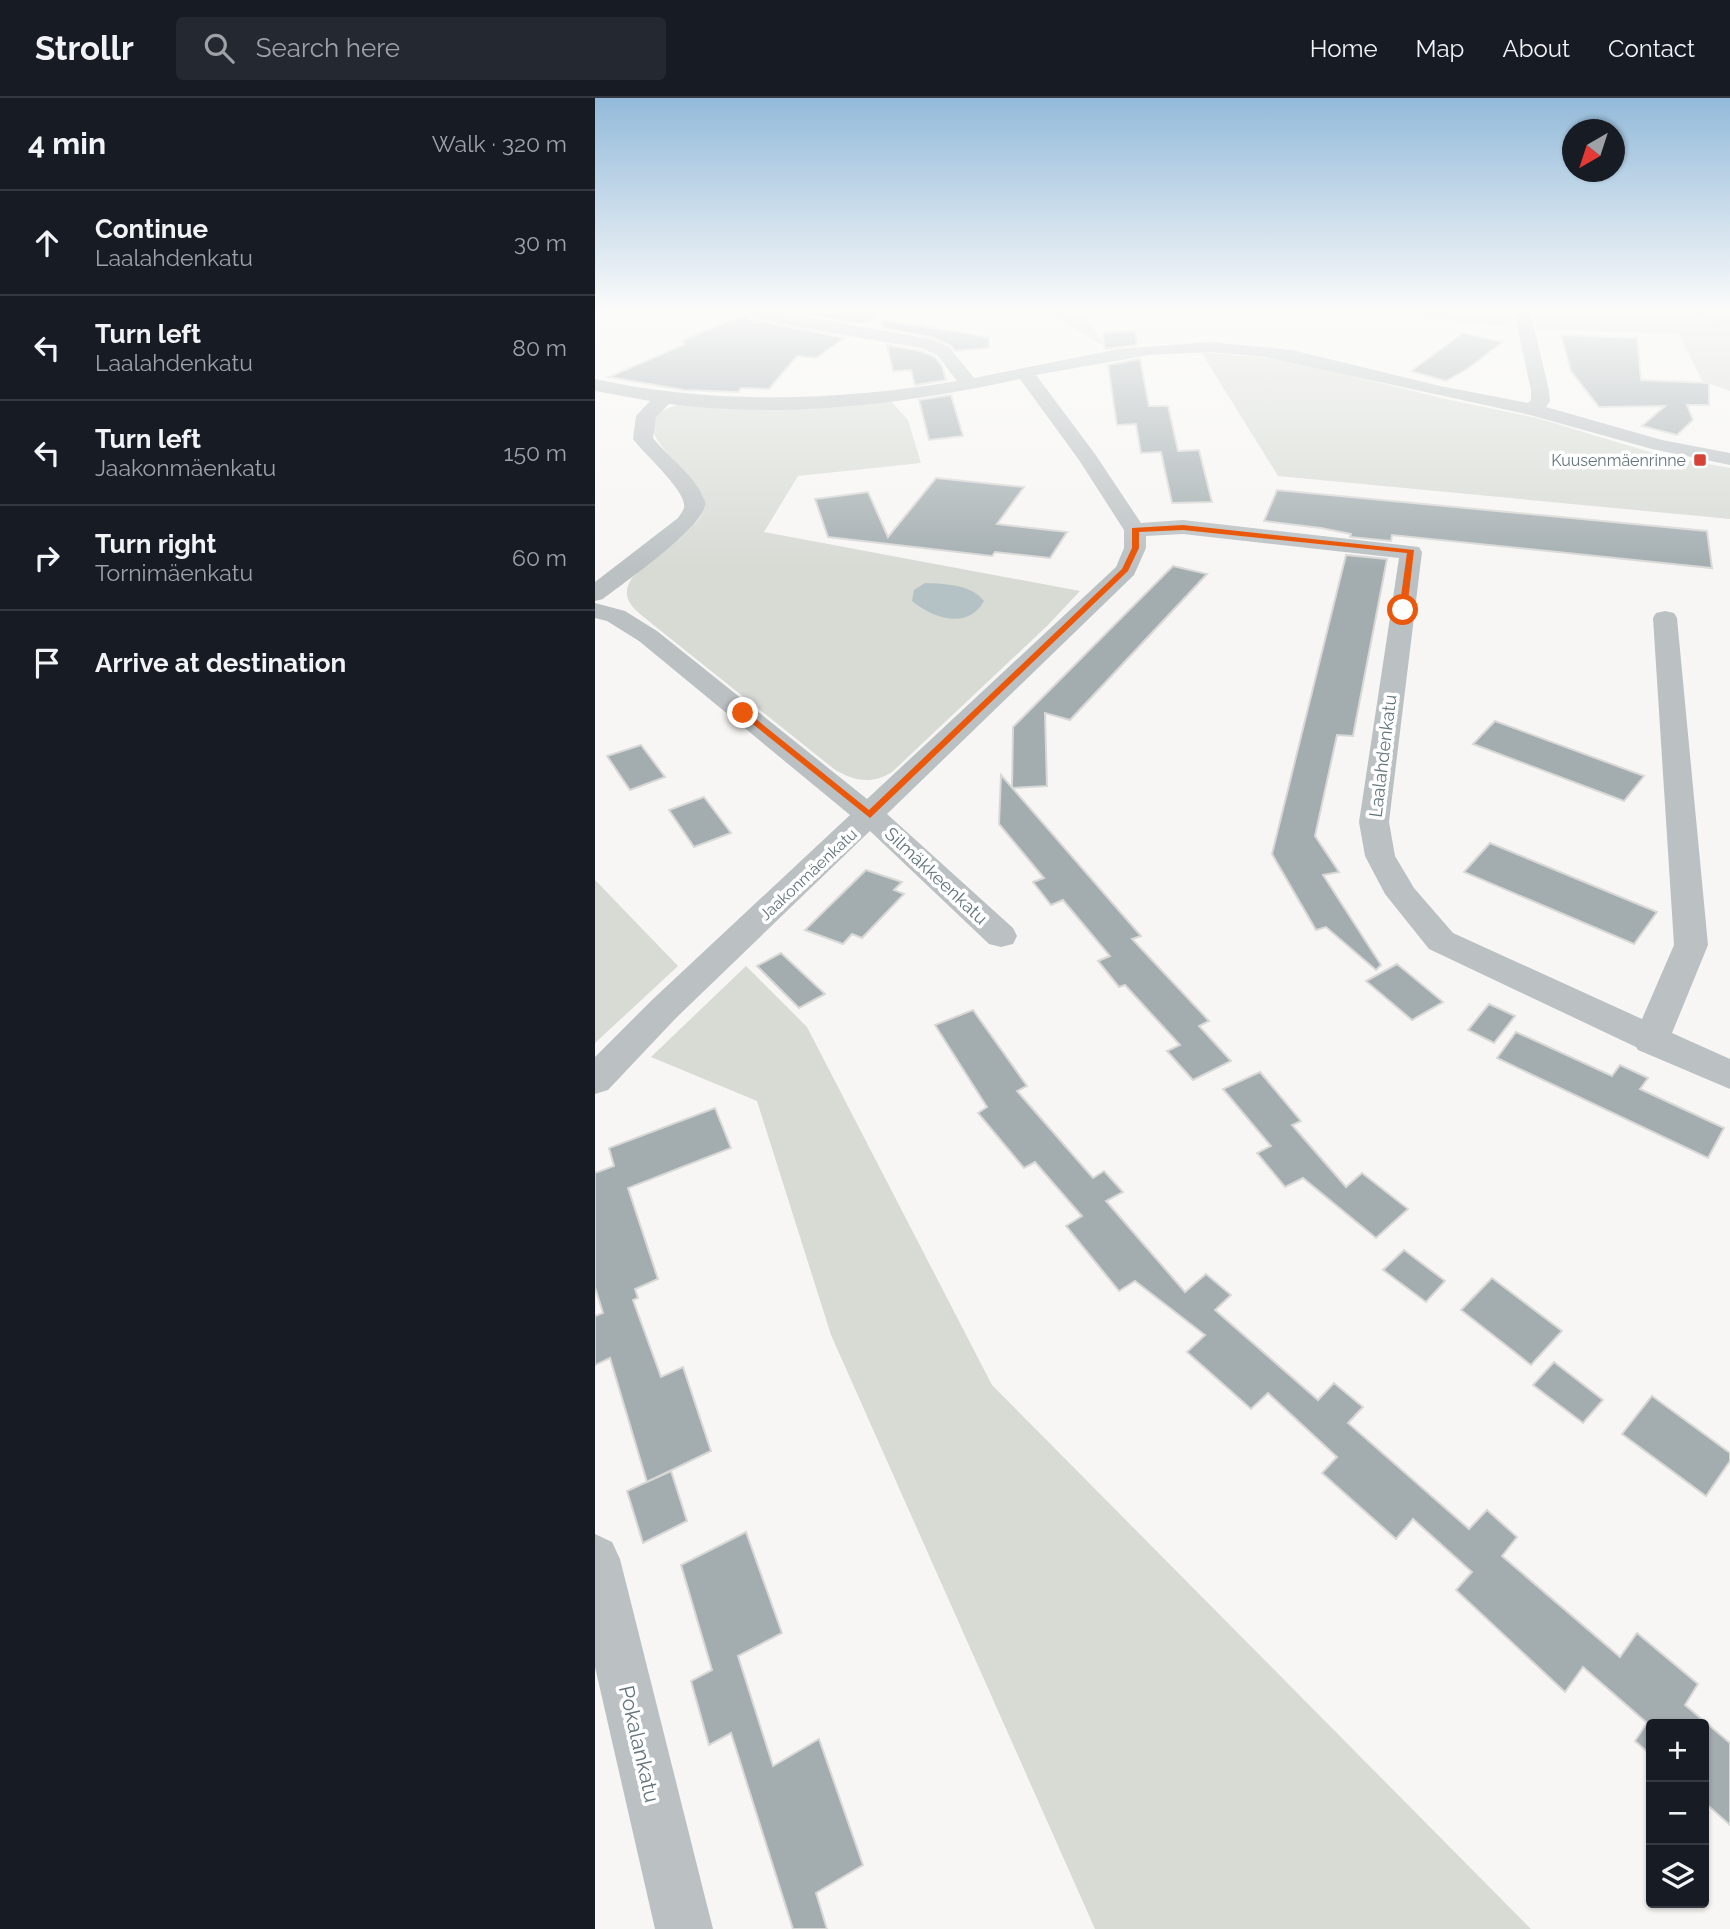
<!DOCTYPE html>
<meta charset="utf-8">
<style>
body{margin:0;font-family:Raleway,sans-serif;background:#242831;color:#f1f3f6}
.controls{position:absolute;right:21px;bottom:21px;display:grid;overflow:hidden;border-radius:7px;box-shadow:0 2px 5px #0004}
.controls button{width:63px;height:63px;display:grid;place-items:center;padding:0;border:0;border-bottom:2px solid #363941;background:#171b24;color:#f1f3f6;font:35px sans-serif}
.compass{position:absolute;left:967px;top:21px;width:63px;height:63px;border-radius:50%;background:#171b24;box-shadow:0 2px 5px #0004;rotate:219deg}
.stop{position:absolute;width:21px;height:21px;margin:-16px;border:5px solid #ea580c;border-radius:50%;background:#fff}
.stop.end{background:#ea580c;border-color:#fff;box-shadow:0 2px 7px #0008}
.list{margin:0;padding:0;list-style:none}
h2{display:flex;justify-content:space-between;align-items:center;height:91px;margin:0;padding:0 28px;font-size:30px}
h2 small{font-size:23px;font-weight:400;color:#9ea1a6}
.list li{display:grid;grid-template-columns:46px 1fr auto;gap:21px;align-items:center;box-sizing:border-box;height:105px;padding:0 28px;border-top:2px solid #363941}
.list b{display:block;font-size:26px;white-space:nowrap}
.list p{margin:0;font-size:23px;white-space:nowrap;color:#9ea1a6}
.list em{font-size:23px;font-style:normal;color:#9ea1a6}
.icon{flex:none;width:38px;height:38px;fill:none;stroke:currentColor;stroke-width:2;stroke-linecap:round;stroke-linejoin:round}
.map{position:relative;flex:none;width:1135px;height:1831px;overflow:hidden}
header{display:flex;align-items:center;gap:42px;box-sizing:border-box;height:98px;padding:0 35px;background:#171b24;border-bottom:2px solid #363941}
header strong{font-size:33px}
nav{display:flex;gap:38px;margin-inline-start:auto;font-size:24px}
.search{width:490px;height:63px;background:#242831;display:flex;align-items:center;gap:18px;box-sizing:border-box;padding:0 24px;border-radius:7px;color:#9ea1a6;font-size:26px}
main{display:flex}
aside{flex:1;background:#171b24}
.map>svg:first-child{display:block}
.green{fill:#d7dbd4}
.water{fill:#b5c2c5}
.lines{fill:none;stroke-linecap:round;stroke-linejoin:round}
.stream{fill:#b5c2c5;fill-rule:evenodd}
.building{fill:#a3adb0;stroke:#d8d8d6;stroke-width:2}
.minor{fill:#bbc1c3;fill-rule:evenodd}
.route{fill:#ea580c}
.poi-dot{fill:#d54236;stroke:#fff;stroke-width:2.5}
.labels{text-anchor:middle;stroke-width:7;stroke-linejoin:round;paint-order:stroke}
.far-poi-label{font-size:16px;fill:#64767c;stroke:#fff;text-anchor:end}
.far-street-label{font-size:16px;fill:#64767c;stroke:#fff}
.street-label{font-size:18px;fill:#64767c;stroke:#fff}
.near-street-label{font-size:21px;fill:#64767c;stroke:#fff}
</style>
<header>
<strong>Strollr</strong>
<div class="search"><svg class="icon" aria-label="search" viewBox="0 0 24 24"><circle cx="10" cy="10" r="6"/><path d="M15 15l6 6"/></svg>Search here</div>
<nav><a>Home</a><a>Map</a><a>About</a><a>Contact</a></nav>
</header>
<main>
<aside>
<h2>4 min<small>Walk · 320 m</small></h2>
<ul class="list">
<li><svg class="icon" aria-label="ahead" viewBox="0 0 24 24"><path d="M12 20V5M6 11l6-6 6 6"/></svg><div><b>Continue</b><p>Laalahdenkatu</p></div><em>30 m</em></li>
<li><svg class="icon" aria-label="left" viewBox="0 0 24 24"><path d="M17 20v-9H6M10 6l-5 5 5 5"/></svg><div><b>Turn left</b><p>Laalahdenkatu</p></div><em>80 m</em></li>
<li><svg class="icon" aria-label="left" viewBox="0 0 24 24"><path d="M17 20v-9H6M10 6l-5 5 5 5"/></svg><div><b>Turn left</b><p>Jaakonmäenkatu</p></div><em>150 m</em></li>
<li><svg class="icon" aria-label="right" viewBox="0 0 24 24"><path d="M7 20v-9h11M14 6l5 5-5 5"/></svg><div><b>Turn right</b><p>Tornimäenkatu</p></div><em>60 m</em></li>
<li><svg class="icon" aria-label="arrive" viewBox="0 0 24 24"><path d="M6 21V4h12l-3 4 3 4H6"/></svg><div><b>Arrive at destination</b></div></li>
</ul>
</aside>
<div class="map">
<svg width="1135" height="1831" viewBox="0 0 1135 1831">
<rect width="100%" height="100%" fill="#f7f6f4"/>
<g class="green">
<path d="M 450,214 L 488,214 L 511,249 Z"/>
<path d="M 784,214 L 915,214 L 920,230 Z"/>
<path d="M 939,214 L 1135,214 L 1135,293 L 1107,283 L 1084,236 L 942,231 Z"/>
<path d="M 606,254 L 695,262 L 846,300 L 942,320 L 1068,358 L 1135,370 L 1135,421 L 683,378 Z"/>
<path d="M 296,303 L 313,322 L 326,365 L 203,378 L 169,434 L 485,493 L 453,527 L 297,674 C 277,687 258,683 239,671 L 56,525 C 40,512 23,501 37,480 C 53,464 108,428 110,408 C 112,375 9,326 86,306 Z"/>
<path d="M 0,782 L 83,868 L 0,945 Z"/>
<path d="M 151,868 L 212,929 L 397,1287 L 936,1831 L 500,1831 L 236,1237 L 162,1003 L 56,959 Z"/>
</g>
<path class="water" d="M 330,485 C 350,486 376,486 389,503 C 373,532 339,521 317,503 L 319,492 Z"/>
<g class="lines">
<path class="stream" d="M 1095,214 L 1104,214 L 1135,222 L 1135,226 Z"/>
</g>
<g class="building">
<path d="M 199,214 L 285,214 L 268,226 Z"/>
<path d="M 152,216 L 155,221 L 249,240 L 221,260 L 202,258 L 174,291 L 146,290 L 143,294 L 89,292 L 14,279 L 90,246 L 86,243 Z"/>
<path d="M 286,222 L 394,239 L 394,250 L 360,253 L 355,247 L 337,239 L 288,230 Z"/>
<path d="M 540,233 L 542,247 L 510,251 L 508,235 Z"/>
<path d="M 868,235 L 908,244 L 872,271 L 851,283 L 816,273 Z"/>
<path d="M 966,237 L 1042,240 L 1046,282 L 1114,285 L 1114,307 L 1092,307 L 1098,322 L 1082,337 L 1047,328 L 1070,308 L 1004,309 L 976,273 Z"/>
<path d="M 292,247 L 325,253 L 340,259 L 347,268 L 351,282 L 320,287 L 316,272 L 298,273 Z"/>
<path d="M 545,261 L 554,308 L 573,308 L 583,353 L 604,352 L 617,404 L 577,405 L 566,354 L 546,355 L 541,326 L 522,327 L 513,267 Z"/>
<path d="M 356,297 L 368,338 L 334,342 L 324,302 Z"/>
<path d="M 341,380 L 429,389 L 402,426 L 472,434 L 455,460 L 400,454 L 397,458 L 233,439 L 220,401 L 273,394 L 293,439 Z"/>
<path d="M 682,392 L 1112,433 L 1117,470 L 797,437 L 796,443 L 755,439 L 756,436 L 726,430 L 669,423 Z"/>
<path d="M 751,457 L 792,461 L 758,638 L 742,637 L 720,738 L 744,774 L 728,777 L 786,867 L 781,872 L 731,829 L 721,832 L 677,756 Z"/>
<path d="M 578,468 L 612,476 L 475,622 L 450,615 L 452,688 L 417,690 L 418,629 Z"/>
<path d="M 900,623 L 1049,678 L 1029,703 L 878,646 Z"/>
<path d="M 46,647 L 70,679 L 35,692 L 12,658 Z"/>
<path d="M 406,677 L 546,838 L 537,841 L 614,923 L 604,928 L 636,963 L 598,982 L 572,953 L 585,947 L 530,887 L 524,889 L 503,863 L 515,858 L 468,802 L 456,807 L 438,784 L 449,780 L 404,726 Z"/>
<path d="M 109,699 L 136,735 L 99,749 L 74,712 Z"/>
<path d="M 895,745 L 1062,814 L 1039,846 L 869,774 Z"/>
<path d="M 271,772 L 307,784 L 299,792 L 309,796 L 267,840 L 257,836 L 248,846 L 210,832 Z"/>
<path d="M 186,855 L 230,896 L 204,910 L 162,868 Z"/>
<path d="M 802,866 L 848,904 L 817,922 L 771,883 Z"/>
<path d="M 894,906 L 920,918 L 899,945 L 873,932 Z"/>
<path d="M 378,912 L 432,988 L 422,993 L 498,1080 L 509,1073 L 528,1094 L 511,1103 L 590,1194 L 611,1176 L 636,1197 L 620,1212 L 723,1302 L 739,1285 L 768,1309 L 753,1325 L 874,1431 L 892,1412 L 922,1439 L 907,1458 L 1025,1559 L 1042,1535 L 1103,1586 L 1090,1607 L 1135,1645 L 1135,1727 L 1109,1704 L 1109,1626 L 1056,1626 L 1056,1657 L 1040,1643 L 1052,1625 L 988,1569 L 970,1594 L 861,1492 L 877,1474 L 818,1421 L 801,1441 L 727,1375 L 742,1359 L 673,1295 L 656,1311 L 592,1254 L 610,1237 L 540,1183 L 524,1193 L 471,1128 L 487,1118 L 440,1064 L 429,1070 L 383,1015 L 392,1009 L 340,927 Z"/>
<path d="M 921,934 L 1017,978 L 1025,967 L 1053,980 L 1045,991 L 1129,1030 L 1113,1060 L 902,960 Z"/>
<path d="M 665,974 L 706,1023 L 697,1027 L 751,1089 L 767,1075 L 813,1111 L 781,1140 L 708,1080 L 690,1089 L 662,1055 L 676,1048 L 628,991 Z"/>
<path d="M 120,1010 L 136,1050 L 33,1090 L 63,1181 L 40,1191 L 43,1200 L 38,1202 L 66,1279 L 88,1269 L 116,1353 L 52,1384 L 15,1260 L 0,1267 L 0,1218 L 8,1215 L 0,1189 L 0,1075 L 19,1068 L 14,1050 Z"/>
<path d="M 809,1152 L 850,1183 L 831,1204 L 788,1172 Z"/>
<path d="M 897,1180 L 967,1233 L 936,1267 L 866,1212 Z"/>
<path d="M 959,1264 L 1008,1302 L 988,1325 L 938,1287 Z"/>
<path d="M 1057,1298 L 1135,1355 L 1135,1363 L 1111,1398 L 1027,1336 Z"/>
<path d="M 76,1373 L 92,1423 L 48,1445 L 32,1393 Z"/>
<path d="M 151,1434 L 187,1535 L 143,1558 L 178,1668 L 224,1641 L 268,1767 L 221,1795 L 232,1831 L 198,1831 L 136,1635 L 114,1647 L 96,1583 L 117,1572 L 86,1467 Z"/>
</g>
<g class="lines">
<g class="minor">
<path d="M 154,214 L 183,214 L 336,241 L 354,249 L 379,280 L 524,251 L 615,244 L 697,252 L 845,288 L 933,305 L 936,302 L 936,292 L 919,214 L 935,214 L 954,292 L 955,303 L 951,309 L 1067,342 L 1135,355 L 1135,367 L 1057,351 L 935,317 L 670,259 L 615,254 L 554,257 L 441,277 L 500,356 L 546,425 L 588,422 L 824,449 L 827,454 L 794,724 L 800,758 L 819,790 L 858,835 L 1047,921 L 1079,847 L 1058,520 L 1061,515 L 1070,513 L 1079,515 L 1082,520 L 1113,847 L 1077,935 L 1135,961 L 1135,991 L 1043,952 L 1041,949 L 834,851 L 790,796 L 770,758 L 764,724 L 804,460 L 588,436 L 551,438 L 551,450 L 539,477 L 292,716 L 418,830 L 422,838 L 418,846 L 406,849 L 394,846 L 275,733 L 81,920 L 13,992 L 0,996 L 0,959 L 57,902 L 255,717 L 44,543 L 12,523 L 0,520 L 0,505 L 30,513 L 62,533 L 272,701 L 521,469 L 529,450 L 529,432 L 484,362 L 425,281 C 311,306 190,321 74,306 L 61,319 L 58,340 C 74,360 101,378 110,403 C 117,424 27,486 8,501 L 0,503 L 0,484 L 83,420 C 85,417 88,413 89,410 C 93,394 48,355 38,341 L 41,318 L 55,303 L 0,293 L 0,281 C 119,307 242,303 362,283 L 342,257 L 326,250 L 201,229 L 156,218 Z"/>
<path d="M 0,1436 L 17,1444 L 25,1461 L 118,1831 L 60,1831 L 0,1569 Z"/>
</g>
</g>
<linearGradient id="sky" x2="0" y2="1"><stop stop-color="#93bada"/><stop offset="0.45" stop-color="#fbfbfa"/><stop offset="1" stop-color="#fbfbfa" stop-opacity="0"/></linearGradient>
<rect width="1135" height="471" fill="url(#sky)"/>
<path class="route" d="M 588,427 L 819,452 L 812,512 L 808,514 L 804,512 L 812,455 L 588,432 L 544,434 L 544,450 L 533,473 L 275,720 L 144,615 L 151,613 L 274,712 L 527,471 L 537,450 L 537,430 Z"/>
<rect class="poi-dot" x="1098" y="355" width="14" height="14" rx="3.5"/>
<g class="labels">
<g class="far-poi-label">
<text x="1091" y="368">Kuusenmäenrinne</text>
</g>
<g class="far-street-label">
<text transform="translate(213 776) rotate(-43)" y="6">Jaakonmäenkatu</text>
</g>
<g class="street-label">
<text transform="translate(788 658) rotate(-83)" y="6">Laalahdenkatu</text>
<text transform="translate(341 778) rotate(43)" y="6">Silmäkkeenkatu</text>
</g>
<g class="near-street-label">
<text transform="translate(44 1646) rotate(77)" y="7">Pokalankatu</text>
</g>
</g>
</svg>
<div class="controls">
<button>+</button>
<button>−</button>
<button><svg class="icon" aria-label="layers" viewBox="0 0 24 24"><path d="M12 4l9 5-9 5-9-5zM3 14l9 5 9-5"/></svg></button>
</div>
<svg class="compass" viewBox="-18 -18 36 36"><path d="M0-13l5 13h-10z" fill="#e53935"/><path d="M0 13l5-13h-10z" fill="#9ea1a6"/></svg>
<div class="stop" style="left:808px;top:512px"></div>
<div class="stop end" style="left:148px;top:615px"></div>
</div>
</main>
